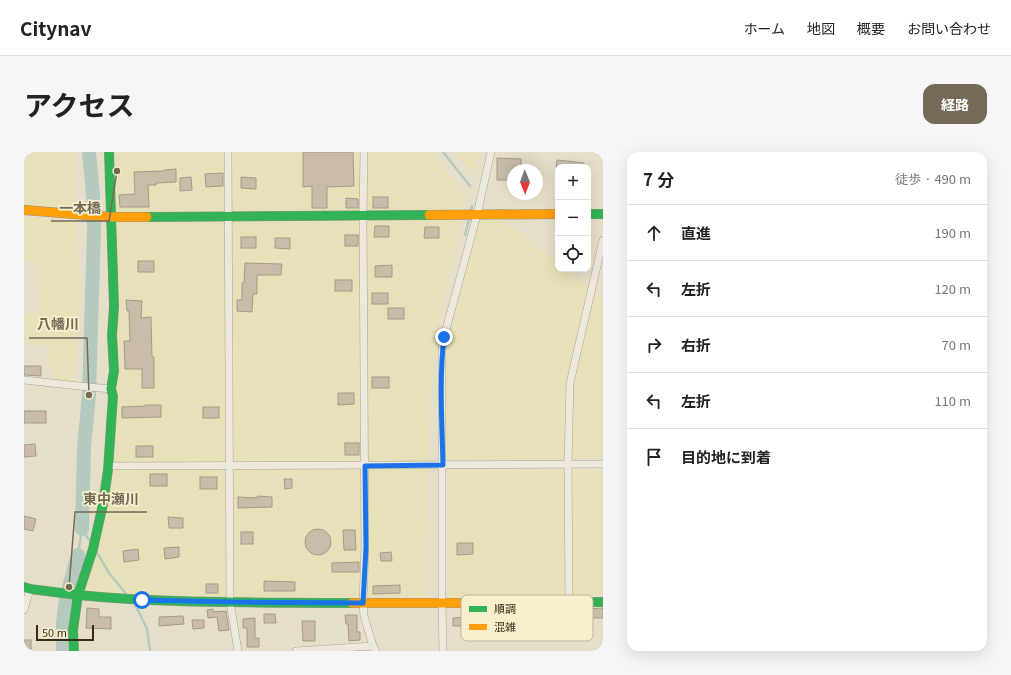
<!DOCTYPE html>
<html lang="ja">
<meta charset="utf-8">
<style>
body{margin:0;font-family:Georgia,"Noto Sans JP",serif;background:#f6f6f6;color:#222}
.controls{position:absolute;right:12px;top:12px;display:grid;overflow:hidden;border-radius:8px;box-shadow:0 4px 16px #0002}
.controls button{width:36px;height:36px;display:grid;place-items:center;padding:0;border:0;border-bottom:1px solid #e0e0e0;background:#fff;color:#222;font:20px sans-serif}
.compass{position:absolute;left:483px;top:12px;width:36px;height:36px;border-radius:50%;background:#fff;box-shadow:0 4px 16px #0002;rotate:179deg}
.scale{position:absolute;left:12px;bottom:10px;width:58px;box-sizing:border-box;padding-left:4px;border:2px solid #382b1b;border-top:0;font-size:11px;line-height:14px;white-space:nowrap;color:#382b1b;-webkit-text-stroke:3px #f7efcd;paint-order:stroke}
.stop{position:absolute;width:12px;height:12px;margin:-9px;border:3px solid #1a73e8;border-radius:50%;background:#fff}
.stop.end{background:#1a73e8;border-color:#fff;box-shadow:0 1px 4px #0008}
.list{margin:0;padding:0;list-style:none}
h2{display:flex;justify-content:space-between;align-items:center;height:52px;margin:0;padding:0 16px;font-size:17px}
h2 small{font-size:13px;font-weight:400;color:#767676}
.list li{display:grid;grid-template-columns:26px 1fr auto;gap:12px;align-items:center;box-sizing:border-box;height:56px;padding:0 16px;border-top:1px solid #e0e0e0}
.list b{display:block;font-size:15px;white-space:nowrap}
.list em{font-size:13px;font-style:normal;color:#767676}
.icon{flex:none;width:22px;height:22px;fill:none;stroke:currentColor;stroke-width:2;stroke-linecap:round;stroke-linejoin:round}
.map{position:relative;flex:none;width:579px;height:499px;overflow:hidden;border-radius:12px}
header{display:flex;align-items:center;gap:24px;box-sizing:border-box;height:56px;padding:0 20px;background:#fff;border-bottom:1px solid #e0e0e0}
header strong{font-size:19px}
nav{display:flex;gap:22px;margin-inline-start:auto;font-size:14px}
.intro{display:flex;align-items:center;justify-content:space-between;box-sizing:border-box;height:96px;padding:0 24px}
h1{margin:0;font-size:28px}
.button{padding:10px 18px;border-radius:12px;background:#756a58;color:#fff;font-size:14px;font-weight:700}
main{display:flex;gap:24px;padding:0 24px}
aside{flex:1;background:#fff;border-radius:12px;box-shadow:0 4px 16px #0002}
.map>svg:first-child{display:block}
.farmland{fill:#e6e1b8}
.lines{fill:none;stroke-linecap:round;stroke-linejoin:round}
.stream{stroke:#b5cabf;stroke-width:2.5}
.river{stroke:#b5cabf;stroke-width:14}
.building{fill:#c9bdaa;stroke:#a59a89}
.street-casing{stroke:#a9a293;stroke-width:8}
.fast-casing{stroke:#999283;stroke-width:10}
.slow-casing{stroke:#999283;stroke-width:10}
.street{stroke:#ece8dc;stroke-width:7}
.fast{stroke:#30b455;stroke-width:9}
.slow{stroke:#ff9f0a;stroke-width:9}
.route{stroke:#1a73e8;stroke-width:5}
.key{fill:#f7efcd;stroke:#beb498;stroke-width:1}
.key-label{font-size:11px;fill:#382b1b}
.leader{fill:none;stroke:#756a58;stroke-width:1.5}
.callout-dot{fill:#756a58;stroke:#f7efcd;stroke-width:1.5}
.callout-label{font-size:14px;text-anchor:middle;font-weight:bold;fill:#756a58;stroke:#f7efcd;stroke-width:3.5;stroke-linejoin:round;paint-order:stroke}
</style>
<header>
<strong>Citynav</strong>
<nav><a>ホーム</a><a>地図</a><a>概要</a><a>お問い合わせ</a></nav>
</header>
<div class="intro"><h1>アクセス</h1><a class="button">経路</a></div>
<main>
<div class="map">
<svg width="579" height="499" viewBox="0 0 579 499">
<rect width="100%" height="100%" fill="#e5dfc9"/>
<g class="farmland">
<path d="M 0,0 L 51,0 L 52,62 L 0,58 Z"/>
<path d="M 84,0 L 408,0 L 442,47 L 414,173 L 406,244 L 401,431 L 404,445 L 210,447 L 54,443 L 84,318 L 90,219 Z"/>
<path d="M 431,0 L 457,0 L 449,21 Z"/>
<path d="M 0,66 L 52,69 L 56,132 L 51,233 L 29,227 L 24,195 L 0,189 L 0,162 L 17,159 L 14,110 L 0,108 Z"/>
<path d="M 455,68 L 477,68 L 534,111 L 534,117 L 541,117 L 579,146 L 579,306 L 423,308 L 422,222 L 423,196 Z"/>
<path d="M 423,318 L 579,318 L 579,442 L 426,446 L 423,442 Z"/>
</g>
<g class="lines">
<g class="stream">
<path d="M 419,0 L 446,34"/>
<path d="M 447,58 L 448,54"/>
<path d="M 441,83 L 445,68"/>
<path d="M 72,399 L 85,421 L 104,444"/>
<path d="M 54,403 L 58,377 L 67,391"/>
<path d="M 108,449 L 113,456 L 123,477 L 126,499"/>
</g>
<g class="river">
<path d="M 58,377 L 60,295 L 65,243 L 70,77 L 69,42 L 65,0"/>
<path d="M 45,435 L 54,403"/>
<path d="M 39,499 L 39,471 L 42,447"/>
</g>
</g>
<g class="building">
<path d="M 279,0 L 329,0 L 330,34 L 303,35 L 303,56 L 288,56 L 288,34 L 279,35 Z"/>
<path d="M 473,6 L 497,7 L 497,18 L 489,18 L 489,28 L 473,28 Z"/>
<path d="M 533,8 L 560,11 L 560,15 L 532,15 Z"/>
<path d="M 152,17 L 152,30 L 132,31 L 132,33 L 124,33 L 125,55 L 96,55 L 95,43 L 111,42 L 110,20 L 140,19 L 140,18 Z"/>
<path d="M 199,21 L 199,34 L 182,35 L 181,22 Z"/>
<path d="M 167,25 L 168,38 L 156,39 L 156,26 Z"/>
<path d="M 217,25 L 232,26 L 232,37 L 217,36 Z"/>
<rect x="349" y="45" width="15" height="11"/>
<path d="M 322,46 L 334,47 L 334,56 L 322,56 Z"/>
<path d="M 351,74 L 365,74 L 365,85 L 350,85 Z"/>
<path d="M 401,75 L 415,75 L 415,86 L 400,86 Z"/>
<rect x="321" y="83" width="13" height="11"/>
<rect x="217" y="85" width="15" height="11"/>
<path d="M 251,86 L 266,86 L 266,97 L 251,96 Z"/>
<rect x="114" y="109" width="16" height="11"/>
<path d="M 221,111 L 258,112 L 257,123 L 233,123 L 233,142 L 229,142 L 228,160 L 213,159 L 213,148 L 218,148 L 218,131 L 220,131 Z"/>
<path d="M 368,113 L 368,125 L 351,125 L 351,114 Z"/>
<rect x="311" y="128" width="17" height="11"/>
<rect x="348" y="141" width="16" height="11"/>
<path d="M 102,148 L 118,149 L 117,166 L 127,165 L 128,205 L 130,205 L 130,236 L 118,236 L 118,217 L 101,217 L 100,189 L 106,189 L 105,159 L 103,159 Z"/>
<rect x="364" y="156" width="16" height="11"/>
<path d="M 0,214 L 17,214 L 17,224 L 0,223 Z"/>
<rect x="348" y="225" width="17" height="11"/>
<path d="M 314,241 L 330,241 L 330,252 L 314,253 Z"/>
<path d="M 121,253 L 137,253 L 137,265 L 98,266 L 98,255 L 121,254 Z"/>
<rect x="179" y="255" width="16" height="11"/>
<rect x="0" y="259" width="22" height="12"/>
<rect x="321" y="291" width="14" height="12"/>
<path d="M 11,292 L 12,304 L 0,305 L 0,293 Z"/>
<rect x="112" y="294" width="17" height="11"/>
<rect x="126" y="322" width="17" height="12"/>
<rect x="176" y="325" width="17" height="12"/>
<path d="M 260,327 L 268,327 L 268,336 L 261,337 Z"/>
<path d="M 233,344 L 248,345 L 248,355 L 214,356 L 214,345 L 233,346 Z"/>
<path d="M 0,364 L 12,367 L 9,379 L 0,377 Z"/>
<path d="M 144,365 L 159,366 L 159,376 L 145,376 Z"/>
<circle cx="294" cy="390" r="13"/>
<path d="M 319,378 L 331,378 L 332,398 L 320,398 Z"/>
<rect x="217" y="380" width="12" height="12"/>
<path d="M 433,391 L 449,391 L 449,402 L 433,403 Z"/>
<path d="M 155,395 L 155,405 L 141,407 L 140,396 Z"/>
<path d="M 114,397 L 115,408 L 100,410 L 99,399 Z"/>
<path d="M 367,400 L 368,409 L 357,409 L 356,401 Z"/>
<path d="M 335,410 L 335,420 L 308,420 L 308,411 Z"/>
<path d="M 240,429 L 271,430 L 271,439 L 240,439 Z"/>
<rect x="182" y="432" width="12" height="9"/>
<path d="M 376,433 L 376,441 L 349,442 L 349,434 Z"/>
<path d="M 63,456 L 75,457 L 75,465 L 87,465 L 87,477 L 62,476 Z"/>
<path d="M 579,456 L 579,466 L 563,466 L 562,457 Z"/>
<path d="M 189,457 L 189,460 L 202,459 L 205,478 L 195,479 L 193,465 L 184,466 L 183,458 Z"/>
<path d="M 240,462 L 251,462 L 252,471 L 240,471 Z"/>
<path d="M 321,463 L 333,463 L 333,480 L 336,480 L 336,488 L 325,489 L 324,472 L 322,472 Z"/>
<path d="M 159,464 L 160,472 L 135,474 L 135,465 Z"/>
<path d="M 440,465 L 441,474 L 429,474 L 429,466 Z"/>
<path d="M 231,466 L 231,486 L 235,486 L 235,495 L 223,495 L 223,476 L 219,476 L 219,467 Z"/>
<path d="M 168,468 L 180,468 L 180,476 L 169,477 Z"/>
<path d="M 278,469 L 291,469 L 291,489 L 279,489 Z"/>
<rect x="0" y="488" width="7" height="9"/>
</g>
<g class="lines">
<g class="street-casing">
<g id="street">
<path d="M 204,0 L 206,450 L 214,499"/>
<path d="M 340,0 L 339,63 L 341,396 L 339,451 L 340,464 L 349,494 L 352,499"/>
<path d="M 0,228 L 55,234 L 87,237"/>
<path d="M 84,314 L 579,312"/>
<path d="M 545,450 L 544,312 L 546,231 L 579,88"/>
<path d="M 0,458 L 6,437"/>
<path d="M 272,499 L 349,494"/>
<path d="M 419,499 L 418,450 L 418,199 L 420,185 L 453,63 L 467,0"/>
</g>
</g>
<g class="fast-casing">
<g id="fast">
<path d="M 564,62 L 579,62"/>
<path d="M 123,65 L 405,63"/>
<path d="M 0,435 L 6,437 C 22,439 38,441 54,443 C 145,452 237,450 328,451"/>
<path d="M 458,451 L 579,450"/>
<path d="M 50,499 L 49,478 L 54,443 L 69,397 L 79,352 L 84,318 L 89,244 L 87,237 L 90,219 L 88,183 L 90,155 L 85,0"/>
</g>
</g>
<g class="slow-casing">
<g id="slow">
<path d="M 0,58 L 87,65 L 123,65"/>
<path d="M 405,63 L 534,62"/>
<path d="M 328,451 L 458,451"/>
</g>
</g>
<use href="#street" class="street"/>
<use href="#fast" class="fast"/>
<use href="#slow" class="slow"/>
</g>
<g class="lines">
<path class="route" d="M 118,448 L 206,450 L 339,451 L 342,396 L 341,314 L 419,313 C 418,271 415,227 420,185"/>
</g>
<rect x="437" y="443" width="132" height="46" rx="6" class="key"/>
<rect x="445" y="454" width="18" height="6" fill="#30b455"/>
<rect x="445" y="472" width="18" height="6" fill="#ff9f0a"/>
<g class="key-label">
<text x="470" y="461">順調</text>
<text x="470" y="479">混雑</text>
</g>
<path class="leader" d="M93 19L85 69H27M65 243L63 186H5M45 435L51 360H123"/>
<g class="callout-dot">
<circle cx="93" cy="19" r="4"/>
<circle cx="65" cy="243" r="4"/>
<circle cx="45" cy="435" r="4"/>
</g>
<g class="callout-label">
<text x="56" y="61">一本橋</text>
<text x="34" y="177">八幡川</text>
<text x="87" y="352">東中瀬川</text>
</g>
</svg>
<div class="controls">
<button>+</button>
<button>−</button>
<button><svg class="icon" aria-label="locate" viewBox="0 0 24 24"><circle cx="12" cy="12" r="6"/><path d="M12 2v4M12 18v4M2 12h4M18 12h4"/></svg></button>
</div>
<svg class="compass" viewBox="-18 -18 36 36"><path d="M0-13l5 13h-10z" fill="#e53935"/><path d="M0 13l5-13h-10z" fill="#767676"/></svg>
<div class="scale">50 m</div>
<div class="stop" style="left:118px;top:448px"></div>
<div class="stop end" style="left:420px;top:185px"></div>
</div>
<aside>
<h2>7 分<small>徒歩 · 490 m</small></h2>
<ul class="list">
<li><svg class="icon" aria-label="ahead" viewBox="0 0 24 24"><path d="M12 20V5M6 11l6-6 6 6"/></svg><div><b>直進</b></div><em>190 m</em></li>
<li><svg class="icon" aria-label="left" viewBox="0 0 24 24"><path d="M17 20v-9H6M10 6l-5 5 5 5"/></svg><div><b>左折</b></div><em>120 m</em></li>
<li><svg class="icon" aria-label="right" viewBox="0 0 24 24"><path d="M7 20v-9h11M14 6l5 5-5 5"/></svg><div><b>右折</b></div><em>70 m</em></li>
<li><svg class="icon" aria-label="left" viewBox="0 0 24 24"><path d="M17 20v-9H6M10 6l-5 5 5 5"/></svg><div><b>左折</b></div><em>110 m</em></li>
<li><svg class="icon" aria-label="arrive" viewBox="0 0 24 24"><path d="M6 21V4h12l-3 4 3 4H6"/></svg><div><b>目的地に到着</b></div></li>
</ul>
</aside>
</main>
